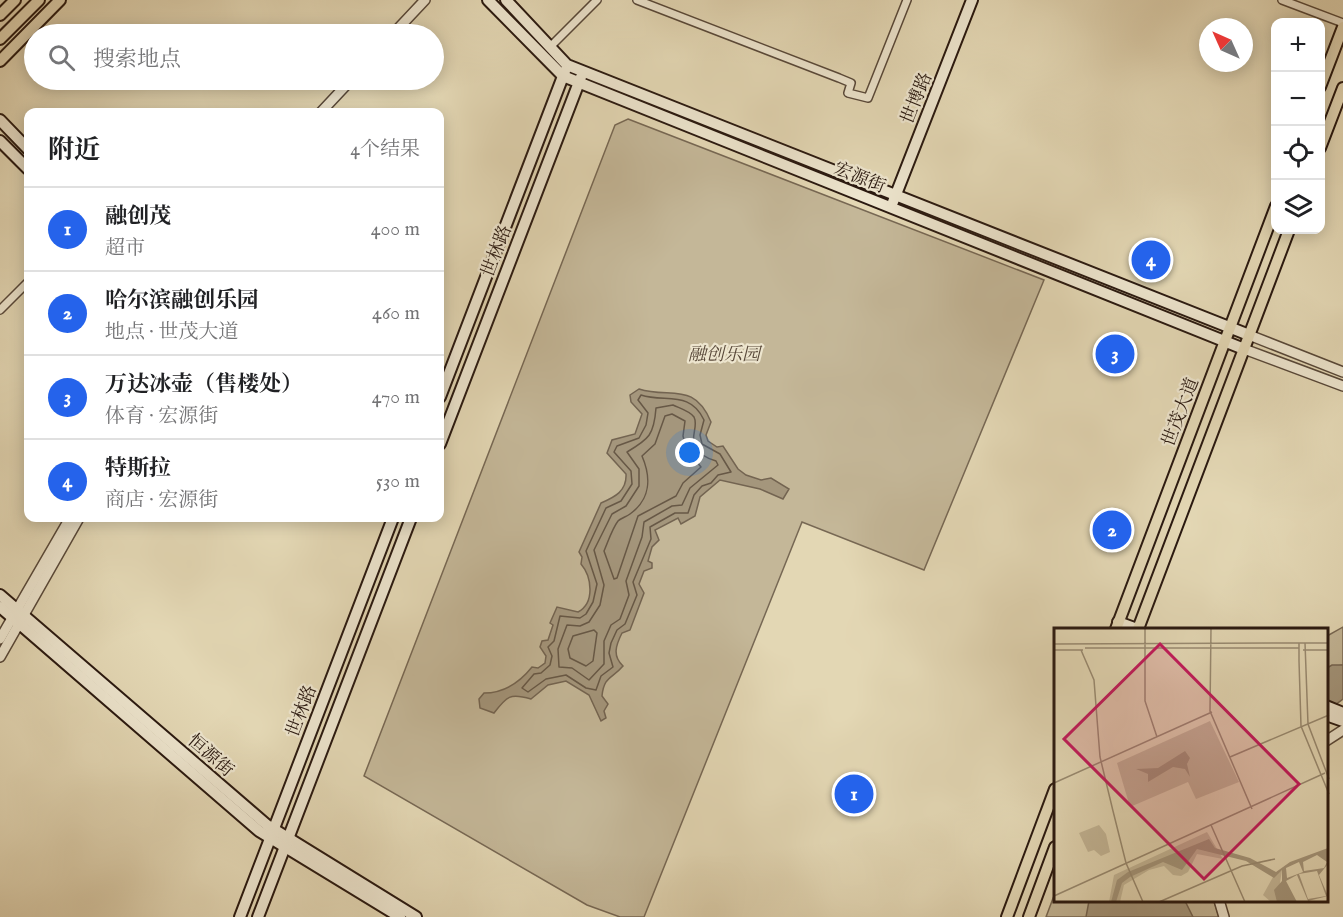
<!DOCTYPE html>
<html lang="zh">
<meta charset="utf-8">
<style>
body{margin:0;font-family:"IM FELL English","Noto Serif SC",serif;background:#f2f2f2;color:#202124}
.controls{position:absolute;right:18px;top:18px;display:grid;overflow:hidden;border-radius:12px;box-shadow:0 3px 15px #0003}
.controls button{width:54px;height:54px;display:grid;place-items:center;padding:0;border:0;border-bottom:2px solid #e0e0e0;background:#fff;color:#202124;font:30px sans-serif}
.compass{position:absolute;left:1199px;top:18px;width:54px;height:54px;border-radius:50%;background:#fff;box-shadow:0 3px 15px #0003;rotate:315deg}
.you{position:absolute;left:690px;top:453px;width:21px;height:21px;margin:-15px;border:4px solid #fff;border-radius:50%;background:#1a73e8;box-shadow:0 0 0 9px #1a73e833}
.badge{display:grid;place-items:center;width:39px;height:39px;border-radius:50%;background:#2563eb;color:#fff;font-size:20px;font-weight:700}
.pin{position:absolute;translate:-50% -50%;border:3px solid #fff;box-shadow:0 2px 6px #0006}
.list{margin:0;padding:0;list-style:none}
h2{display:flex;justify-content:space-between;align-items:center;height:78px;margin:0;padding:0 24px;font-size:26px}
h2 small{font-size:20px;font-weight:400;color:#757577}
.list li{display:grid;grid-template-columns:39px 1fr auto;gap:18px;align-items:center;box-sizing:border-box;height:84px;padding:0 24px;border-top:2px solid #e0e0e0}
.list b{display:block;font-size:22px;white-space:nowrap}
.list p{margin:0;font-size:20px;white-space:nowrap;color:#757577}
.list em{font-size:20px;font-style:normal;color:#757577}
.icon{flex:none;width:33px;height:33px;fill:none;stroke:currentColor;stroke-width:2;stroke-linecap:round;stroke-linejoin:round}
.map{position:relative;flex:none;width:1343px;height:917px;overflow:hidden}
.search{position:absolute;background:#fff;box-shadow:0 3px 15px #0003;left:24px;top:24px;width:420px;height:66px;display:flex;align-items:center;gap:15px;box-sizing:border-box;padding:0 21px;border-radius:33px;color:#757577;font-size:22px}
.panel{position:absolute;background:#fff;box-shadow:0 3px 15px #0003;left:24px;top:108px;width:420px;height:414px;border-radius:12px}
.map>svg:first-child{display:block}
.green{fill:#c4b798;stroke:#776854;stroke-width:1.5}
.water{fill:#a4967c;stroke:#736451;stroke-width:1.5}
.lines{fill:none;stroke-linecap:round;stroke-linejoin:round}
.shore{stroke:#675846;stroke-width:1.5}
.minor-casing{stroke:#584839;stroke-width:10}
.tertiary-casing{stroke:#584839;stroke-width:12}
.secondary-casing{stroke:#2a1910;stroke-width:14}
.primary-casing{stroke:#2a1910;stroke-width:14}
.minor{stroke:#ede5ce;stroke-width:7}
.tertiary{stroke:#ede5ce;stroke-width:9}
.secondary{stroke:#ede5ce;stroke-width:10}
.primary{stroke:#e3d7b4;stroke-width:10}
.labels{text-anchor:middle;stroke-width:4.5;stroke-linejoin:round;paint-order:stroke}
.street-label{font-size:18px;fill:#2a1910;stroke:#ede5ce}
.park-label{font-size:18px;font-style:italic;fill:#584839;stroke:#ede5ce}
.inset-road{fill:none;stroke:#998b72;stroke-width:1.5}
.view{fill:#c2185b;fill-opacity:0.15;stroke:#c2185b;stroke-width:3}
.inset-edge{fill:none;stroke:#2a1910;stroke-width:3}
</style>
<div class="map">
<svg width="1343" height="917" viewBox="0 0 1343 917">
<rect width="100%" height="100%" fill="#e3d7b4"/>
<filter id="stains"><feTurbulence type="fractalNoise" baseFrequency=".00333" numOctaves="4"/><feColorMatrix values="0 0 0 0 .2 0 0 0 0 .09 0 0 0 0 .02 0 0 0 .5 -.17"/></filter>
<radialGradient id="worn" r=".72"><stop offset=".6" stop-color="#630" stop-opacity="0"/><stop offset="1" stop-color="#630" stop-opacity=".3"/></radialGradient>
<g class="green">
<path d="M 628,119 L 1044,280 L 924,570 L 802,522 L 644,917 L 620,917 L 587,905 L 364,776 L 615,125 Z"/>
<path d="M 1343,627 L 1343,665 L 1327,668 L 1327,636 Z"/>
<path d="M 1055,893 L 1055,900 L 1214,901 L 1219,917 L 1046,917 Z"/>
</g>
<g class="water">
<path d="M 639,389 C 670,399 694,381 711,422 L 706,435 L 708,441 L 717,447 L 723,446 L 738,469 L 746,475 L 761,480 L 771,478 L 789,489 L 783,499 L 760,489 L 720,480 L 700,497 L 695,516 L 681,524 L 678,518 L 655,530 L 659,540 L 652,547 L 648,561 L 652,563 L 652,568 L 644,571 L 639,584 L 644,593 L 630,630 L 622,633 C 616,645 612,656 623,666 C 612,679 604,676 602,696 L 608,704 L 604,711 L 606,718 L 601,721 L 589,695 L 566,681 L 548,685 L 531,699 C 510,693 507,696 494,713 L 480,708 L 479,699 L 484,693 C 505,693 520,682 532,667 L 538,668 L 545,663 L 546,656 L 540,647 L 542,641 L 548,640 L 553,625 L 550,623 L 557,607 L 578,612 C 595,603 592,577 581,564 L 582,557 L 579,552 L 601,503 C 615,497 627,491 626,474 L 607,453 L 612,440 L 635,434 L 642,414 L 631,402 L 630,395 Z"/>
<path d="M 1332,665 L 1343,665 L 1343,699 L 1327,711 L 1327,668 Z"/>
<path d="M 1089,901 L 1185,901 L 1193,917 L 1086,917 Z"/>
</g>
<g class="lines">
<g class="shore">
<path d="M 641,395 C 665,403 690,390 704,420 L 700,435 L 702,444 L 720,454 L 731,472 L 718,475 L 711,483 L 702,486 L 694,495 L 688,513 L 675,513 L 650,527 L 651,539 L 633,582 L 637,595 L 625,624 L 617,630 L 611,643 L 609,653 L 613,667 L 601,676 L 596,690 L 586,688 L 566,675 L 546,679 L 528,692 L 522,688 L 534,674 L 541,673 L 550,665 L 552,656 L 548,647 L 554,641 L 560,616 L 580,618 L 586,614 L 593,602 L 597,584 L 586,551 L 606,508 L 621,501 L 632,484 L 631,471 L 614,452 L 617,446 L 639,438 L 646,425 L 648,413 L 638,400 Z"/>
<path d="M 673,405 C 679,408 690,411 694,417 C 701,430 678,449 716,461 L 718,465 L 690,488 L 682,505 L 672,506 L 644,522 L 642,537 L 626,581 L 629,595 L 620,619 L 611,625 L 604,641 L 604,664 L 589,680 L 572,668 L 559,667 L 558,649 L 567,625 L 580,626 L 589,622 L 600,605 L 604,585 L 594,550 L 612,514 L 626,506 L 639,486 L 639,469 L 627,452 C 649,439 654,435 656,408 Z"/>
<path d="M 672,414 L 685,421 L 683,436 L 686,448 L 701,467 L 683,483 L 676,496 L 638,516 L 617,578 L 614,579 L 604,551 C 608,542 612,529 618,521 C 621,518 626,517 630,514 C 651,499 651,477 642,456 L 655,444 L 665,416 Z"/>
<path d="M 594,630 L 597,633 L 593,661 L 586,666 L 570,658 L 568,649 L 573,636 Z"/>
</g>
<g class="minor-casing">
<g id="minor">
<path d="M 637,0 L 839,78 L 851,83 L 848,93 L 868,98 L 907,0"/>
<path d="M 1282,0 L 1343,23"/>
<path d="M 551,46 L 597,0"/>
<path d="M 0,310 L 28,282"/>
</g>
</g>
<g class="tertiary-casing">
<g id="tertiary">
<path d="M 393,34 L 425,0"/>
<path d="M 321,112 L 351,80"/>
<path d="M 1249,335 L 1343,372"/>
<path d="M 1244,349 L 1343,386"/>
<path d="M 0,639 L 70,518"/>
<path d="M 0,657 L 79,518"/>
<path d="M 1326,741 L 1343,730"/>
<path d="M 1219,900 L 1224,917"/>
</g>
</g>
<g class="secondary-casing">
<g id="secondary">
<path d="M 488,0 L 563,76 L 1244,349"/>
<path d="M 506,0 L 567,65 L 1249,335"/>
<path d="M 0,120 L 28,149"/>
<path d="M 0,141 L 28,169"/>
<path d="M 893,202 L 972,0"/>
<path d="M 440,397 L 565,71"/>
<path d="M 440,444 L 581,77"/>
<path d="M 0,595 L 267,825 L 416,917"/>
<path d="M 0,607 L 259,831 L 400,917"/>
<path d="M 1118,622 L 1137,629"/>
<path d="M 1326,706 L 1343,713"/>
<path d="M 1326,715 L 1343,721"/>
<path d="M 240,917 L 393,518"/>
<path d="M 258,917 L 411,518"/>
</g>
</g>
<g class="primary-casing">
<g id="primary">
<path d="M 0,15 L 15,0"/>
<path d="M 0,39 L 39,0"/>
<path d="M 0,61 L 60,0"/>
<path d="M 1320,87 L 1343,27"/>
<path d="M 1320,148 L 1343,88"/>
<path d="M 1116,629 L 1276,206"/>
<path d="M 1138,629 L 1289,230"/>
<path d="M 1007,917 L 1055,789"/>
<path d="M 1029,917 L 1055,847"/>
</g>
</g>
<use href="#minor" class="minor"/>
<use href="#tertiary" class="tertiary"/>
<use href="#secondary" class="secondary"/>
<use href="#primary" class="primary"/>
</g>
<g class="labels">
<g class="street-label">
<text transform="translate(916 98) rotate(-68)" y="6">世博路</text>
<text transform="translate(860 177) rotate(22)" y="6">宏源街</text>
<text transform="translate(496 251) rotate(-69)" y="6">世林路</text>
<text transform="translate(1180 412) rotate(-69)" y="6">世茂大道</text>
<text transform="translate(301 711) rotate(-69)" y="6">世林路</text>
<text transform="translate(211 755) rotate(41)" y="6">恒源街</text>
</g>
<g class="park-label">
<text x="724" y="360">融创乐园</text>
</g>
</g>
<g transform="translate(1054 628)">
<rect width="274" height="274" fill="#e3d7b4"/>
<path d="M 156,93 L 185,154 L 142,171 L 134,154 L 76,179 L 63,135 ZM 45,197 L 52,206 L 56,224 L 47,228 L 40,222 L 34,224 L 25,205 ZM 153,204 L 169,231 L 143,226 L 134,244 L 127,248 L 119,247 L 110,238 L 95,242 L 70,257 L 66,274 L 55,274 L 60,247 ZM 228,242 L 223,274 L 217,274 L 209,267 L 219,249 Z" fill="#c4b798"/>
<path d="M 131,123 L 136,130 L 133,136 L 136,149 L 131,141 L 119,139 L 94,154 L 94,146 L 82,141 L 104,140 ZM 155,211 L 161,220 L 196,230 L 222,244 L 236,234 L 274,220 L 274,236 L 265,247 L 274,268 L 254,273 L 243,247 L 232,253 L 243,274 L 223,274 L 220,262 L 228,253 L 228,242 L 220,250 L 192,233 L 143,221 L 128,242 L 109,234 L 76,249 L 68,255 L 62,274 L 57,274 L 63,252 L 74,244 ZM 263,227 L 273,234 L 270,240 L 250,243 L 249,234 ZM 245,234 L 249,244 L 233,250 L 232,240 ZM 263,243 L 272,268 L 254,271 L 245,246 Z" fill="#a4967c" fill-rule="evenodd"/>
<path class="inset-road" d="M 91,0 L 91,73 L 103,109M 157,0 L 156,83 L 198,181M 251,15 L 254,96 L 275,151M 275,15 L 245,15 L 245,33 L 247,98 L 275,166M 0,16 L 245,15M 31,20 L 245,20M 0,22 L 29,22M 27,22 L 40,52 L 46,129 L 59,183 L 72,235 L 89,274M 249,22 L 275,22M 176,129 L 275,87M 0,155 L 158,84M 157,197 L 191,274M 0,268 L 271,145M 105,274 L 188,238 L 221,231"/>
<path class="view" d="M 106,16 L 245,156 L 150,251 L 10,111 Z"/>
<rect width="274" height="274" class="inset-edge"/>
</g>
<rect width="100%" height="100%" filter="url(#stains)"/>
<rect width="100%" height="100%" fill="url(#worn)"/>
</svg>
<div class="controls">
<button>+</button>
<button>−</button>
<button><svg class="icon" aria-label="locate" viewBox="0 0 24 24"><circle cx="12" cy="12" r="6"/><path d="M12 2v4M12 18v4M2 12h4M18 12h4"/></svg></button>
<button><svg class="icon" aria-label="layers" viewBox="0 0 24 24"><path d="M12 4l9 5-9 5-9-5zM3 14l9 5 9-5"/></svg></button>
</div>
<svg class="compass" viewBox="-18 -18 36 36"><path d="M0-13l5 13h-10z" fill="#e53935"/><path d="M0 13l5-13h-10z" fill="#757577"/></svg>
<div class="you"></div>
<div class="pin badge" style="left:854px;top:794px">1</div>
<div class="pin badge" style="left:1112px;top:530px">2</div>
<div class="pin badge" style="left:1115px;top:354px">3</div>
<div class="pin badge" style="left:1151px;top:260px">4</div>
<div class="search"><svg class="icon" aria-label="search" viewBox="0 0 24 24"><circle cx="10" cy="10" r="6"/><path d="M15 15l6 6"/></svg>搜索地点</div>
<section class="panel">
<h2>附近<small>4个结果</small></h2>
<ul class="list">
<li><span class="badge">1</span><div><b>融创茂</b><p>超市</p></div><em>400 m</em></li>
<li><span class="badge">2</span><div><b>哈尔滨融创乐园</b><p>地点 · 世茂大道</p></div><em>460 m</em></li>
<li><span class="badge">3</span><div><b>万达冰壶（售楼处）</b><p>体育 · 宏源街</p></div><em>470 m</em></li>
<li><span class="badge">4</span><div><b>特斯拉</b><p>商店 · 宏源街</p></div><em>530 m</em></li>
</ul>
</section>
</div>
